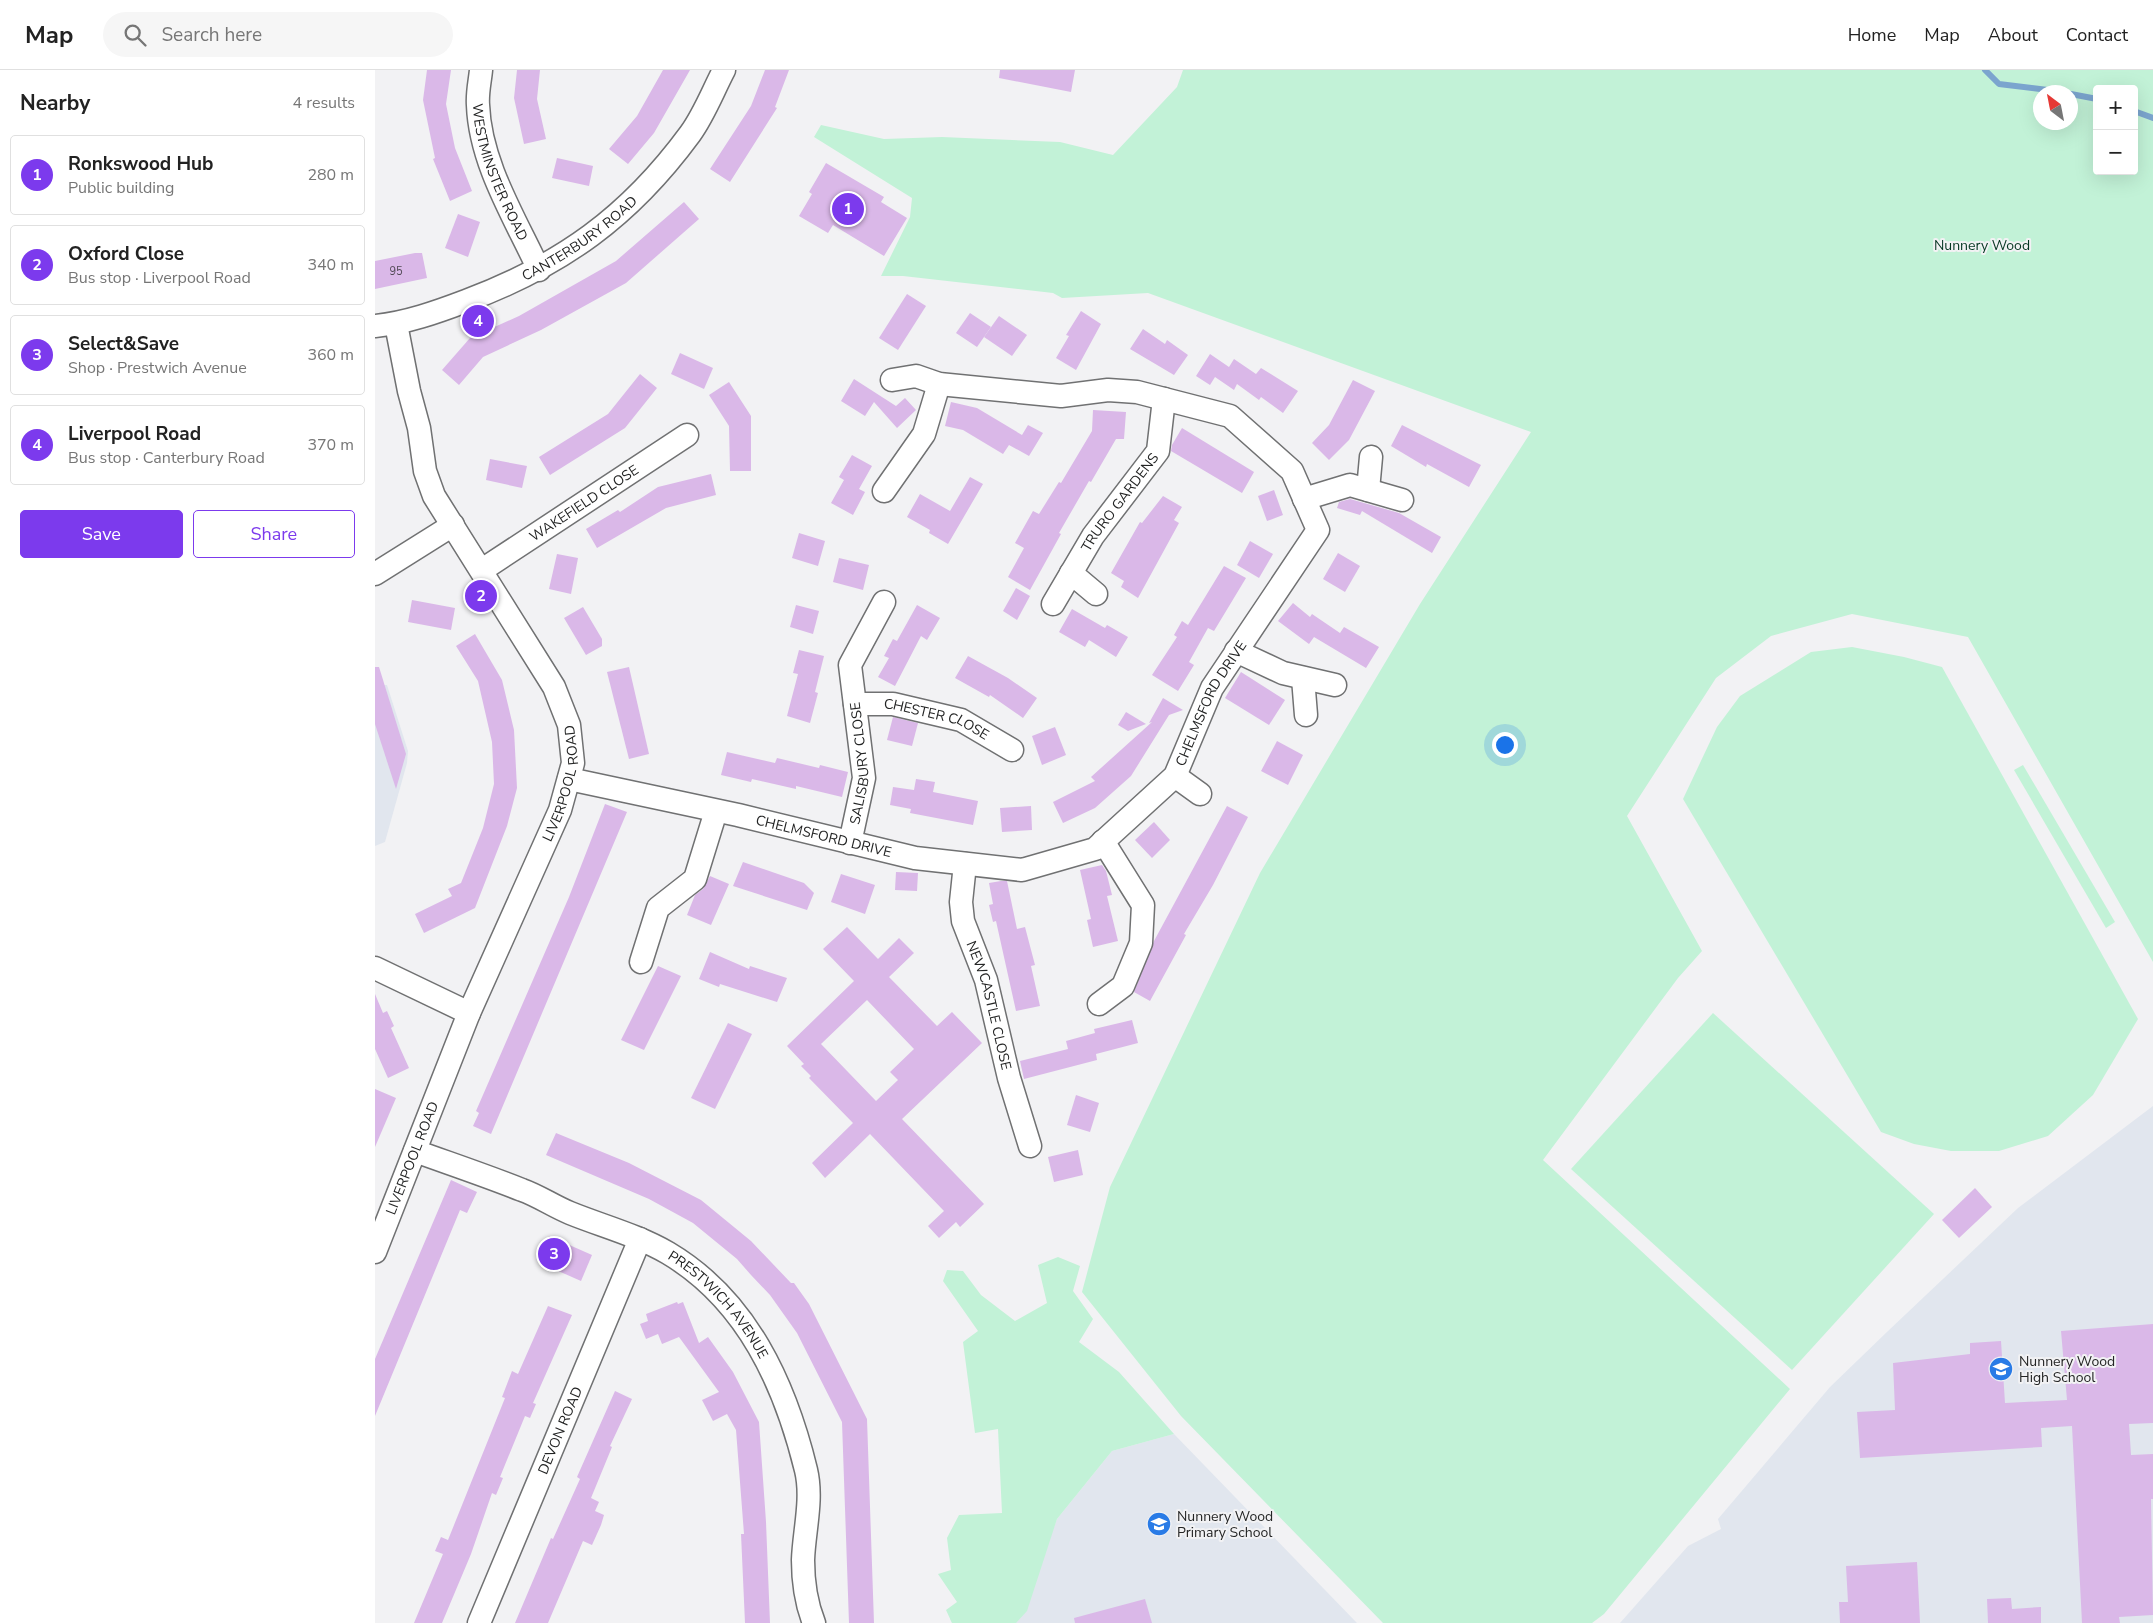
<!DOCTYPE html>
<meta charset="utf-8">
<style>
body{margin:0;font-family:"Nunito Sans",sans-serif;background:#f6f6f6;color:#222}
.controls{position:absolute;right:15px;top:15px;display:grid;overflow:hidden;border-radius:5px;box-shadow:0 5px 20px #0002}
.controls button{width:45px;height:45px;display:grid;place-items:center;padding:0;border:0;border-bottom:1px solid #e0e0e0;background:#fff;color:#222;font:25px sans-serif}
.compass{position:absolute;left:1658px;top:15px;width:45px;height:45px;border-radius:50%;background:#fff;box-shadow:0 5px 20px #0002;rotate:328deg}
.you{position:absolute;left:1129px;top:674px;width:18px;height:18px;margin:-12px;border:4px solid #fff;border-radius:50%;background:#1a73e8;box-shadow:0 0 0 8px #1a73e833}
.badge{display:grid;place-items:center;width:32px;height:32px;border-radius:50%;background:#7c3aed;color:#fff;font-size:16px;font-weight:700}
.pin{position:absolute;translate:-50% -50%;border:2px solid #fff;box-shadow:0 1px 5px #0006}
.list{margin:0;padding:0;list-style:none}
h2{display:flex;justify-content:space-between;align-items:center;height:65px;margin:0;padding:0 20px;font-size:21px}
h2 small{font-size:16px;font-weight:400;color:#767676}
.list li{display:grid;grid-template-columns:32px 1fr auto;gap:15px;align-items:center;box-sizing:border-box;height:80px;margin:0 10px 10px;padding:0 10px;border:1px solid #e0e0e0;border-radius:5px}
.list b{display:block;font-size:19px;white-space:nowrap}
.list p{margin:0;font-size:16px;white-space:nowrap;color:#767676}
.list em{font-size:16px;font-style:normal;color:#767676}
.actions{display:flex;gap:10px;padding:15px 20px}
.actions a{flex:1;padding:11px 0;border:1px solid #7c3aed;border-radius:5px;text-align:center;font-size:18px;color:#7c3aed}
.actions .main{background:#7c3aed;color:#fff}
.icon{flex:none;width:28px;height:28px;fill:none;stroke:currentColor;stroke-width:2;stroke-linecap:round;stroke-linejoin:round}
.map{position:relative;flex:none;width:1778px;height:1553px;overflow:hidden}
header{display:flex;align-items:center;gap:30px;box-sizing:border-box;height:70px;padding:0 25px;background:#fff;border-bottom:1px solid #e0e0e0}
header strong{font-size:24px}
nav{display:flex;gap:28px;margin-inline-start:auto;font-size:18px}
.search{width:350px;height:45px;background:#f6f6f6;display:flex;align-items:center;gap:12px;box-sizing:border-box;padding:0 18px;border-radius:28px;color:#767676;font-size:19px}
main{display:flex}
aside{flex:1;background:#fff}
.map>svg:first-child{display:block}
.built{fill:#e1e6ee}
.green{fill:#c2f2d7;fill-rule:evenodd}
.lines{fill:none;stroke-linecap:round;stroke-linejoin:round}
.stream{stroke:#7ba5ce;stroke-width:6}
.building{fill:#dab8e8;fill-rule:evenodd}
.street-casing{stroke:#707172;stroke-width:25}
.street{stroke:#fff;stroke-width:22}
.labels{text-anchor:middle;stroke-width:4;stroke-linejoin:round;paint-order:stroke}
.number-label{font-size:11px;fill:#524a56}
.street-label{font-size:14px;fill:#242525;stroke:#f2f2f4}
.park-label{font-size:14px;fill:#053722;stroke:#f2f2f4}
.poi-label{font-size:14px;fill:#242525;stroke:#f2f2f4;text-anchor:start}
</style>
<header>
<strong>Map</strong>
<div class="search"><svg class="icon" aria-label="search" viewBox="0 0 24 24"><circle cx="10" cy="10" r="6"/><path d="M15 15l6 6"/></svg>Search here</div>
<nav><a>Home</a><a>Map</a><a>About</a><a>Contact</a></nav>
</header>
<main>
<aside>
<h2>Nearby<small>4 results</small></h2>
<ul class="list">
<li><span class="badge">1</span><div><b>Ronkswood Hub</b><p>Public building</p></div><em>280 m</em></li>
<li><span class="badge">2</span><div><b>Oxford Close</b><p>Bus stop · Liverpool Road</p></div><em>340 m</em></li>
<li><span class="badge">3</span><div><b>Select&amp;Save</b><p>Shop · Prestwich Avenue</p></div><em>360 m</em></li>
<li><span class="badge">4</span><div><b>Liverpool Road</b><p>Bus stop · Canterbury Road</p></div><em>370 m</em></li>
</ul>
<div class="actions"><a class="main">Save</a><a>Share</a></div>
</aside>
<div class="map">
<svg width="1778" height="1553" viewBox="0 0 1778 1553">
<rect width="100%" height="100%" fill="#f2f2f4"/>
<g class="built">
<path d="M 0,615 L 12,615 L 33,681 L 32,693 L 10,772 L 0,776 Z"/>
<path d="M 1778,1036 L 1778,1553 L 1245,1553 L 1313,1476 L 1346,1459 L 1343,1449 L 1455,1317 L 1513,1261 L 1643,1138 Z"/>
<path d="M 799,1364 L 982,1553 L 577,1553 L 575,1549 L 600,1538 L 676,1465 L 682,1449 L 737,1381 Z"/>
</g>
<g class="green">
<path d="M 808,0 L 1778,0 L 1778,892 L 1593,567 L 1477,544 L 1396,566 L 1341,608 L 1252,746 L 1327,881 L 1303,908 L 1168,1090 L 1415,1319 L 1229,1544 L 1217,1553 L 1008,1553 L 806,1346 L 707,1222 L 735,1117 L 885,803 L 1045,534 L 1156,362 L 773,223 L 687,228 L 678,223 L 528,206 L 506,206 L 535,147 L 537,128 L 439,67 L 446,55 L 509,69 L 567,67 L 685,72 L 738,85 L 802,17 ZM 1722,19 L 1759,19 L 1759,101 L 1722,101 ZM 1666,22 L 1696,22 L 1696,52 L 1666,52 Z"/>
<path d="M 1477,577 L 1529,587 L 1567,597 L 1763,949 L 1718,1025 L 1673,1066 L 1624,1081 L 1576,1081 L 1539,1074 L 1506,1062 L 1308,729 L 1342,657 L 1365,626 L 1436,582 Z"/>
<path d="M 1648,695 L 1740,852 L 1731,858 L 1639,700 Z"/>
<path d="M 1338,943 L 1559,1144 L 1417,1300 L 1196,1099 Z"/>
<path d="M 683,1187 L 705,1196 L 698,1221 L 718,1249 L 704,1272 L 744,1302 L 799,1364 L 737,1381 L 682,1449 L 652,1541 L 641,1553 L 577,1553 L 571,1540 L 582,1532 L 563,1504 L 576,1500 L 572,1468 L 584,1445 L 627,1443 L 623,1359 L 600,1363 L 588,1272 L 603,1261 L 568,1211 L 572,1200 L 588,1201 L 606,1225 L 640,1251 L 672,1233 L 663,1195 Z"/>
</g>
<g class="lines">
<g class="stream">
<path d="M 1610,0 L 1624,14 L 1689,22"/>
<path d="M 1696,24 L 1722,29"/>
<path d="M 1759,41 L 1778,48"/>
</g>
</g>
<g class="building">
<path d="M 52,0 L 76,0 L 71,34 L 80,78 L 97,121 L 75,131 L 58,89 L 60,88 L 48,30 Z"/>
<path d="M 142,0 L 165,0 L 162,29 L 171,69 L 149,74 L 139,28 Z"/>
<path d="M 288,0 L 315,0 L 279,63 L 253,94 L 234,79 L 262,46 Z"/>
<path d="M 390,0 L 414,0 L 400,37 L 402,38 L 355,112 L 335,99 L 376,36 Z"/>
<path d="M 625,0 L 700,0 L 696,22 L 624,8 Z"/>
<path d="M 182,88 L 218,96 L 214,116 L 177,108 Z"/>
<path d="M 451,93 L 509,127 L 506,132 L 532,148 L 509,186 L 458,155 L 453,163 L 424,146 L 437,124 L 434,122 Z"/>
<path d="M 309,132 L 324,149 L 251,213 L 166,260 L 108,287 L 84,315 L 67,300 L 95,268 L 144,246 L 241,191 Z"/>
<path d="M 83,144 L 105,152 L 93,187 L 70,178 Z"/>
<path d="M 40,183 L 47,183 L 52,208 L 0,219 L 0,191 Z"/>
<path d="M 532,224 L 551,236 L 523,280 L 504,268 Z"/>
<path d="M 706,241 L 726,254 L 701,300 L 681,288 L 694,266 L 691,265 Z"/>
<path d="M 595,243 L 616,257 L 602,277 L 581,263 Z"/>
<path d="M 624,246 L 652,265 L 637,286 L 609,267 Z"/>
<path d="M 768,259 L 790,274 L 792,270 L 813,285 L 799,305 L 755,279 Z"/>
<path d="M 305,283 L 338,298 L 329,319 L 296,304 Z"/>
<path d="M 835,284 L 854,297 L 859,289 L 881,304 L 886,298 L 923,321 L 908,343 L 886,327 L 884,330 L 862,314 L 859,320 L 840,307 L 835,315 L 821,306 Z"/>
<path d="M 265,304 L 282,318 L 250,358 L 175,405 L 164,387 L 233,344 Z"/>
<path d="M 479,309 L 521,336 L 530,328 L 541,340 L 522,358 L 499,332 L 490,346 L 466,331 Z"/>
<path d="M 978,310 L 1000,321 L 974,370 L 954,390 L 937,373 L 954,355 Z"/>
<path d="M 354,312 L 376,346 L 376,401 L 355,401 L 354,356 L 334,325 Z"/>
<path d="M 576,332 L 602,338 L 647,365 L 653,355 L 668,363 L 654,386 L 634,375 L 628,384 L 588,360 L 570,356 Z"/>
<path d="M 718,340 L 751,342 L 749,369 L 741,369 L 716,412 L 714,411 L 684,463 L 686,464 L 655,520 L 633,507 L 649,478 L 640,473 L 658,441 L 664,444 L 684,412 L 686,413 L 717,361 Z"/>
<path d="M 1027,355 L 1106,395 L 1094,417 L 1052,394 L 1051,397 L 1016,376 Z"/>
<path d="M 807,358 L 879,402 L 867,423 L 796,381 L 797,375 Z"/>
<path d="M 477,385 L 497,396 L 484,419 L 490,422 L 478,445 L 456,433 L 469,410 L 464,407 Z"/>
<path d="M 115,389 L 152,396 L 147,418 L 111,410 Z"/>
<path d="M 336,404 L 341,425 L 291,438 L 222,478 L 211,459 L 243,440 L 245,442 L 283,417 Z"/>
<path d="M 595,407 L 608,414 L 573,474 L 554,463 L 555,460 L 532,447 L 545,424 L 575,441 Z"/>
<path d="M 899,420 L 908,445 L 892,451 L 883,426 Z"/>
<path d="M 788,426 L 807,437 L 799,450 L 804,453 L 763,528 L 746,517 L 749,511 L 736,503 L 765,452 L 767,453 Z"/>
<path d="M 975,429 L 1024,443 L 1066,467 L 1057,483 L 987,441 L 985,445 L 962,438 L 964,432 Z"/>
<path d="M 424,463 L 450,471 L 443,496 L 417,488 Z"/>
<path d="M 875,471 L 898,484 L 884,508 L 862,495 Z"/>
<path d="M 963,483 L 985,496 L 970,522 L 948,509 Z"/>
<path d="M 182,484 L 203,488 L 196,524 L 174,519 Z"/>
<path d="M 464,488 L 494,495 L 488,520 L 458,512 Z"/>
<path d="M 849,496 L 871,508 L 839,561 L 833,558 L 814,592 L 819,595 L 803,621 L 777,605 L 802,567 L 799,565 L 807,551 L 813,555 Z"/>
<path d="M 641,518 L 655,526 L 642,550 L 628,541 Z"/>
<path d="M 37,530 L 80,538 L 76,560 L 33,552 Z"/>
<path d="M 918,533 L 935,547 L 937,544 L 965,563 L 969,557 L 1004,577 L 991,598 L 939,567 L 934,574 L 903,551 Z"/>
<path d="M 421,535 L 444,541 L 438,564 L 415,557 Z"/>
<path d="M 542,535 L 565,548 L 552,570 L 546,566 L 520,616 L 503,607 L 514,588 L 509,586 L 518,569 L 522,571 Z"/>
<path d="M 208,537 L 227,569 L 227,576 L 211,585 L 189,548 Z"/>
<path d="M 697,539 L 730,558 L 732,555 L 753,567 L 741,587 L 714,570 L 710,577 L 684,562 Z"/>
<path d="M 100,564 L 127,610 L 139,660 L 142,718 L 132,756 L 100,838 L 49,863 L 40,844 L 77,826 L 73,819 L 86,813 L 108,758 L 119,714 L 117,672 L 103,611 L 81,576 Z"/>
<path d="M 424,580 L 449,586 L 440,622 L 443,623 L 435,653 L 412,646 L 423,604 L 418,603 Z"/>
<path d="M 593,586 L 633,608 L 662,628 L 648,648 L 615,625 L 614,627 L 580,608 Z"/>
<path d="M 0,597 L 4,597 L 31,684 L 21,719 L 0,654 Z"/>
<path d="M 254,597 L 274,684 L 254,689 L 232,602 Z"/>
<path d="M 866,602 L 910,630 L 894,655 L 850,628 Z"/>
<path d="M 788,628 L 808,640 L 794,645 L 756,706 L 720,738 L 688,753 L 678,732 L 720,711 L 716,707 L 777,652 L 774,653 Z"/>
<path d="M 751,642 L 771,654 L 753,661 L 743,655 Z"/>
<path d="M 518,647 L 543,653 L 537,676 L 512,670 Z"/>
<path d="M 680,657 L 691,685 L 667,695 L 657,666 Z"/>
<path d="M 902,671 L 928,685 L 913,715 L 886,701 Z"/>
<path d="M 352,682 L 400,693 L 402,688 L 444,698 L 445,695 L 473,702 L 467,727 L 421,716 L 421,719 L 377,709 L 376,712 L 346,705 Z"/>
<path d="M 541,709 L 560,712 L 558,722 L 603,731 L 598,755 L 535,743 L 536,739 L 515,735 L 518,717 L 539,720 Z"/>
<path d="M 230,734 L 252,742 L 116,1064 L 98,1056 L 104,1043 L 101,1041 L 194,827 Z"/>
<path d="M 656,736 L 657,760 L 627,762 L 625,738 Z"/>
<path d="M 852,736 L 873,747 L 838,815 L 809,864 L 811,865 L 775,931 L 759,922 L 779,871 Z"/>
<path d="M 779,752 L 795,770 L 777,788 L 760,770 Z"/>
<path d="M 368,792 L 429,813 L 439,823 L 432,840 L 358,816 Z"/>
<path d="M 727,795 L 731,801 L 737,825 L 732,826 L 743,871 L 718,877 L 712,850 L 716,849 L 705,800 Z"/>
<path d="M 521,802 L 543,803 L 542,821 L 520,820 Z"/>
<path d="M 466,804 L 500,815 L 490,844 L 456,832 Z"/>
<path d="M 335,806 L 354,814 L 336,855 L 312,845 L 320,825 L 328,819 Z"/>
<path d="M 626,811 L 632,811 L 642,859 L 650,857 L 660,895 L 656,896 L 665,936 L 641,941 L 621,851 L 618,852 L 614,835 L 618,834 L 614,813 Z"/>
<path d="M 472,857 L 503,889 L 524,868 L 539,883 L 514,907 L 562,956 L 577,942 L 607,973 L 527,1049 L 609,1134 L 585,1157 L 581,1152 L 564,1168 L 553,1156 L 569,1141 L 495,1064 L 450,1108 L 437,1093 L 478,1053 L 434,1008 L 436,1006 L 426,996 L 429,994 L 412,976 L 479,911 L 448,879 ZM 492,930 L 539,979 L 515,1002 L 523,1010 L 501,1031 L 446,974 Z"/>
<path d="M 335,882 L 374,899 L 375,896 L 412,908 L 402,932 L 345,914 L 344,917 L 324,909 Z"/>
<path d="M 283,896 L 306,906 L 269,980 L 246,970 Z"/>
<path d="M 0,924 L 8,943 L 12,941 L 19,956 L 16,958 L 34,998 L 13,1008 L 0,979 Z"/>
<path d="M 757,950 L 763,973 L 721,984 L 722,990 L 649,1009 L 645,991 L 693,979 L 691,971 L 720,963 L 719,959 Z"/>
<path d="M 353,953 L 377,964 L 340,1039 L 316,1028 Z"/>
<path d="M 0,1019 L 21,1028 L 0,1077 Z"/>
<path d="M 701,1025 L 724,1033 L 715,1062 L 692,1055 Z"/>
<path d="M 181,1063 L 254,1093 L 326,1130 L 376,1171 L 416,1213 L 419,1213 L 434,1234 L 492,1349 L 499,1553 L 474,1553 L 467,1352 L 422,1263 L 395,1225 L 376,1205 L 362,1189 L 318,1153 L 274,1129 L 171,1085 Z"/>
<path d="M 703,1080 L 708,1105 L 679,1112 L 673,1087 Z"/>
<path d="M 76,1110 L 102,1122 L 92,1143 L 85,1140 L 0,1346 L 0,1289 Z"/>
<path d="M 1600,1118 L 1617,1137 L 1584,1168 L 1567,1150 Z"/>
<path d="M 174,1166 L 217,1185 L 206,1211 L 163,1192 Z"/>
<path d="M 302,1232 L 303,1234 L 308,1232 L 324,1273 L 333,1267 L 358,1302 L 384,1352 L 391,1452 L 395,1553 L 370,1553 L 366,1464 L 369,1464 L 361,1360 L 352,1344 L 338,1351 L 327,1330 L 344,1322 L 304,1267 L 287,1274 L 283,1264 L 271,1269 L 265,1254 L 273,1251 L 271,1244 Z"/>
<path d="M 173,1236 L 197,1245 L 158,1333 L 161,1334 L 155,1348 L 150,1346 L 125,1407 L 128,1408 L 121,1425 L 117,1423 L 96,1484 L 67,1553 L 39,1553 L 68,1484 L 60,1481 L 66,1467 L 73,1470 L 130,1328 L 127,1327 L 137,1301 L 143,1304 Z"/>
<path d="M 1778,1254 L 1778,1353 L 1754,1354 L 1756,1385 L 1778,1384 L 1778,1429 L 1776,1429 L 1778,1545 L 1744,1547 L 1745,1553 L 1707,1553 L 1697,1356 L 1666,1358 L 1667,1377 L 1485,1388 L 1482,1342 L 1520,1340 L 1518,1293 L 1595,1284 L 1595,1273 L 1626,1271 L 1630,1333 L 1692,1330 L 1686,1261 Z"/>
<path d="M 240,1321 L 257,1329 L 235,1376 L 237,1377 L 216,1428 L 224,1432 L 220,1441 L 229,1445 L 226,1455 L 217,1475 L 208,1471 L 173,1553 L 140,1553 L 176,1468 L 178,1469 L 205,1409 L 202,1407 Z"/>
<path d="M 1542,1492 L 1545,1553 L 1465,1553 L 1464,1532 L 1473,1532 L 1471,1496 Z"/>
<path d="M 1636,1528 L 1637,1539 L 1666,1537 L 1666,1553 L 1613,1553 L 1612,1529 Z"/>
<path d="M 770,1529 L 777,1553 L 700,1553 L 699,1548 Z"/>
</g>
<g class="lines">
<g class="street-casing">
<g id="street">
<path id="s1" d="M 106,0 C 105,11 102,23 103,35 C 105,93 140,148 164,200"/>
<path id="s2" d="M 0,256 C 31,253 62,242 91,231 C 187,195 254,147 315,64 C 329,45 338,21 349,0"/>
<path d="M 993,420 L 996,387"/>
<path d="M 509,421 L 549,364 L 564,314"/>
<path d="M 929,429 L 975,415 L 1027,430"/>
<path id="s3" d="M 107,500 L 312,365"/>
<path d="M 696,503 L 721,524"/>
<path d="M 0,504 L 78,455"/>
<path id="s4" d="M 678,534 L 718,466 L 783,381 L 789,329"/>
<path d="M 861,581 L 908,603 L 960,615"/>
<path d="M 928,608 L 931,645"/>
<path id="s5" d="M 480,634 L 518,634 L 586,650 L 637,680"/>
<path d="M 800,706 L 825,724"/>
<path id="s6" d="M 194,709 L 363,745 L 540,788 L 647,800 L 720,779 L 800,706 L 837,618 L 943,460 L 917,401 L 855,346 L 762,322 L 733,320 L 686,326 L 564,314 L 541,306 L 517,310"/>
<path id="s7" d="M 475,773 L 489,708 L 475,595 L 509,532"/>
<path id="s8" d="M 590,794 L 586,832 L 588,851 L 611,910 L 634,1008 L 655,1076"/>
<path d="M 266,892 L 283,838 L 320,809 L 341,741"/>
<path d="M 0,898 L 94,943"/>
<path d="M 724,934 L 748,916 L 766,873 L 768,835 L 728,771"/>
<path id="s9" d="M 40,1081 C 76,1094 112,1106 147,1120 C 164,1126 178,1136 195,1143 C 227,1156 262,1165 293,1183 C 372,1230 410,1314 431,1400 C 438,1429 429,1461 428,1490 C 428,1512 431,1533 439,1553"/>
<path id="s10" d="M 0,1182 L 94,943 L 185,740 L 198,693 L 194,655 L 179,617 L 59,426 L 50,401 L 44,358 L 34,321 L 21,254"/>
<path id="s11" d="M 104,1553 L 265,1169"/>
</g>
</g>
<use href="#street" class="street"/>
</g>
<defs>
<g id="school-disc" transform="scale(1.25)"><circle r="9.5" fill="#297be6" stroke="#f2f2f4"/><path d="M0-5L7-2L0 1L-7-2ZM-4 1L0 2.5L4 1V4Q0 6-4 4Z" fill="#fff"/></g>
</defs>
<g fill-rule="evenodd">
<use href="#school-disc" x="1626" y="1299"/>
<use href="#school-disc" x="784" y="1454"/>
</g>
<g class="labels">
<g class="number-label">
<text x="21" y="205">95</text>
</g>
<g class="street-label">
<text dy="5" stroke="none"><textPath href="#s1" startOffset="106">WESTMINSTER ROAD</textPath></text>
<text dy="5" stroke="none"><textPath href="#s2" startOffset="225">CANTERBURY ROAD</textPath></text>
<text dy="5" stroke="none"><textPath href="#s4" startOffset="122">TRURO GARDENS</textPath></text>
<text dy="5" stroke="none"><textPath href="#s3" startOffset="122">WAKEFIELD CLOSE</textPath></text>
<text dy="5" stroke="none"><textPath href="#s6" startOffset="728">CHELMSFORD DRIVE</textPath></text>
<text dy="5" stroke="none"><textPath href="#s5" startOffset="84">CHESTER CLOSE</textPath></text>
<text dy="5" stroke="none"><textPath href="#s7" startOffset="81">SALISBURY CLOSE</textPath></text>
<text dy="5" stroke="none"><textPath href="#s10" startOffset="506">LIVERPOOL ROAD</textPath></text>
<text dy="5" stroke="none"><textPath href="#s6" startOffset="261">CHELMSFORD DRIVE</textPath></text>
<text dy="5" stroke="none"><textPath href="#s8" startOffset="146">NEWCASTLE CLOSE</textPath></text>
<text dy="5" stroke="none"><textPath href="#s10" startOffset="101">LIVERPOOL ROAD</textPath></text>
<text dy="5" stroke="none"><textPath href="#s9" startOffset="346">PRESTWICH AVENUE</textPath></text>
<text dy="5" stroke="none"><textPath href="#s11" startOffset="209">DEVON ROAD</textPath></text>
</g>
<g class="park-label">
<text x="1607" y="180">Nunnery Wood</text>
</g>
<g class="poi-label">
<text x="1644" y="1296">Nunnery Wood<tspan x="1644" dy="16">High School</tspan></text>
<text x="802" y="1451">Nunnery Wood<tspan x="802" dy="16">Primary School</tspan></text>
</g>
</g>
</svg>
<div class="controls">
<button>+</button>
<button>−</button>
</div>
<svg class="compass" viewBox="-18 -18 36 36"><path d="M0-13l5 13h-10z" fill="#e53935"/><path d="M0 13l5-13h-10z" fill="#767676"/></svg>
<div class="you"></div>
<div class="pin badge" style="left:473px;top:139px">1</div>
<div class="pin badge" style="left:106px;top:526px">2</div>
<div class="pin badge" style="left:179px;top:1184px">3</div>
<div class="pin badge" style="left:103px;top:251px">4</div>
</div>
</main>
